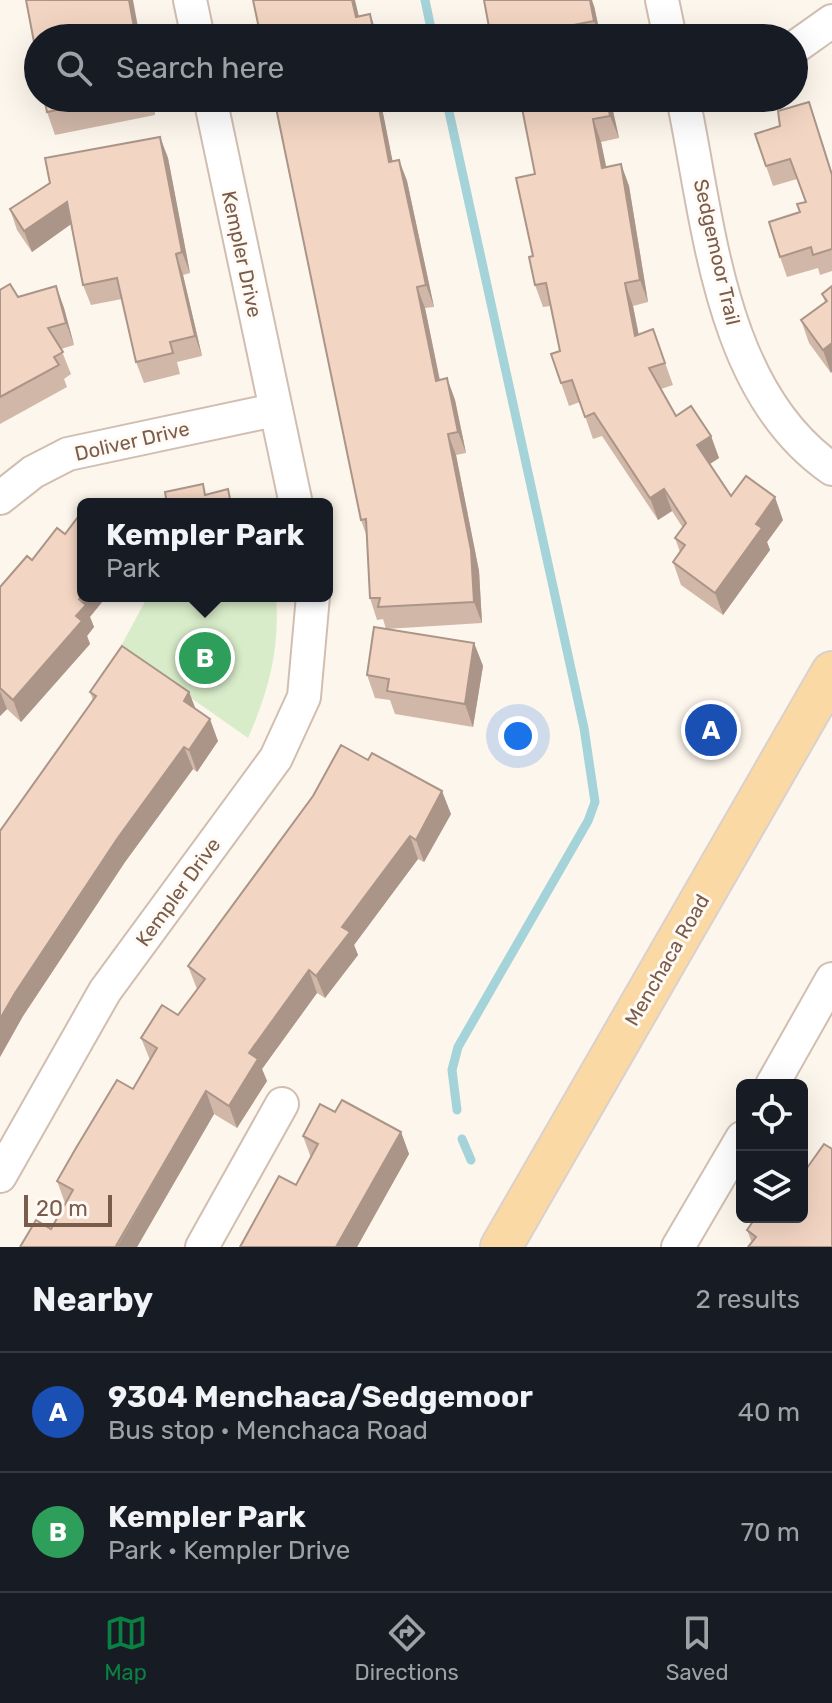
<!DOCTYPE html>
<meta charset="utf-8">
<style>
body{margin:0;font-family:Rubik,sans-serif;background:#242831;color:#f1f3f6}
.controls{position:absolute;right:24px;bottom:24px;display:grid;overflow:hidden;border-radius:12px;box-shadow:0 8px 32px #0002}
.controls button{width:72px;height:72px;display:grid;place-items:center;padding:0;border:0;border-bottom:2px solid #363941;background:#171b24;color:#f1f3f6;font:40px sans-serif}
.scale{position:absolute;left:24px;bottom:20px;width:88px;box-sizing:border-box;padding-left:8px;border:4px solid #7a5c4d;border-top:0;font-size:22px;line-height:28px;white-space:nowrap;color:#7a5c4d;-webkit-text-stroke:6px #fffaf3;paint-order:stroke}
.you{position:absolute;left:518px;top:736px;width:28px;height:28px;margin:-20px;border:6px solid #fff;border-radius:50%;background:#1a73e8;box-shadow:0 0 0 12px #1a73e833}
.badge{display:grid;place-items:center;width:52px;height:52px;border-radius:50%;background:#0b8043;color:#fff;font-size:26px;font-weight:700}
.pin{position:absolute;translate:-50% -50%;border:4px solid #fff;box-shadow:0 2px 8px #0006}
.popup{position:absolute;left:77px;top:498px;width:256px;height:104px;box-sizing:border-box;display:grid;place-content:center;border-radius:12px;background:#171b24;filter:drop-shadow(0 2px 6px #0005);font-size:26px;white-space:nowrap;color:#9ea1a6}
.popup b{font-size:30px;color:#f1f3f6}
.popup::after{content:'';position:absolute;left:50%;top:100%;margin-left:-16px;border:16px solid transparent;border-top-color:#171b24}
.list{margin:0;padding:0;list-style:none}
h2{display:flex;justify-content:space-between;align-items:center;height:104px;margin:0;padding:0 32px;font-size:34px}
h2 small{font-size:26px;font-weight:400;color:#9ea1a6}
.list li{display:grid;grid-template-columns:52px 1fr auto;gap:24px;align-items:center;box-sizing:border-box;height:120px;padding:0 32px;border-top:2px solid #363941}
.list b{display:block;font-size:30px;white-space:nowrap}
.list p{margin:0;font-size:26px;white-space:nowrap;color:#9ea1a6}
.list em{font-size:26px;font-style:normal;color:#9ea1a6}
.icon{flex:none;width:44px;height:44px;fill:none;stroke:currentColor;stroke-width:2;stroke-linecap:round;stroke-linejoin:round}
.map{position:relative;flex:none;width:832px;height:1247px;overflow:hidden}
.search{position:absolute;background:#171b24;box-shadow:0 8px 32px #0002;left:24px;right:24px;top:24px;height:88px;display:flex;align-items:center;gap:20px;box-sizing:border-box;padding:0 28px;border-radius:44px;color:#9ea1a6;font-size:30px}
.sheet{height:344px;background:#171b24}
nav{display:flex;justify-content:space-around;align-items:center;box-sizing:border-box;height:112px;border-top:2px solid #363941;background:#171b24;font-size:22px;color:#9ea1a6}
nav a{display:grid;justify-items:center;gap:4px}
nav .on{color:#0b8043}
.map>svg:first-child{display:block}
.green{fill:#d8ecc9}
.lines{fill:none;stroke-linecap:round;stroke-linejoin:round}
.stream{stroke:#a5d3da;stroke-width:9}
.minor-casing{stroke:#d1beb0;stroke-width:36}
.major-casing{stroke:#dad1cd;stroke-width:44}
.minor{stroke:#fff;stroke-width:32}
.major{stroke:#fbd9a5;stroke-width:40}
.wall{fill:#d1b7a8}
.shaded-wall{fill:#aa9588}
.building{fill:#f3d5c3;stroke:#aa9588;stroke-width:2}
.labels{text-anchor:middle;stroke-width:6;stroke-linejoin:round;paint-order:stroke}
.street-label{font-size:20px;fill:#7a5c4d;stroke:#fffaf3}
</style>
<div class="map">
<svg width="832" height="1247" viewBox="0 0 832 1247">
<rect width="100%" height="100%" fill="#fdf6ec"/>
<path class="green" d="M 148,596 L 276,596 C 280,649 269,690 248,738 L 120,648 Z"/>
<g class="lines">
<g class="stream">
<path d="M 425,0 L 433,38"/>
<path d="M 446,98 L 584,728 L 595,802 L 588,821 L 458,1047 L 452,1070 L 457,1110"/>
<path d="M 462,1139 L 471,1160"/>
</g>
<g class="minor-casing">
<g id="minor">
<path d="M 190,0 L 198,38"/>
<path d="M 662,0 L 670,38"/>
<path d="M 794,48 L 832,21"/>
<path d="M 210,98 L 296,504"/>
<path d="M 683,98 C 709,222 719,391 832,469"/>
<path d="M 0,498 L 33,472 L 68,454 L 274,410"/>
<path d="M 772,1085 L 832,979"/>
<path d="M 0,1176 L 105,991 L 276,758 L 304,697 L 313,596"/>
<path d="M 202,1247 L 282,1104"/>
<path d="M 678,1247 L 742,1138"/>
</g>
</g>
<g class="major-casing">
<path id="major" d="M 501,1247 L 832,672"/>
</g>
<use href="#minor" class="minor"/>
<use href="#major" class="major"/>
</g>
<g class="wall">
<path d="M 594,6 L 601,38 L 491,38 Z"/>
<path d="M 44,98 L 151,98 L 155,115 L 55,135 L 47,112 Z"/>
<path d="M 274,98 L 380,98 L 392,161 L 399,160 L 407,181 L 434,307 L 425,308 L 440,380 L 447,378 L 455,400 L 466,453 L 456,455 L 479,571 L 482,623 L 386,629 L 383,619 L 377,620 L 370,598 L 367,537 L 361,520 Z"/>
<path d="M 611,102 L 619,138 L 601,142 L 606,167 L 621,164 L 629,186 L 648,302 L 633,306 L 639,335 L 653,329 L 673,385 L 661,389 L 676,416 L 711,436 L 719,458 L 710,464 L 731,496 L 783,520 L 767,542 L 770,550 L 723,615 L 681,585 L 673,562 L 680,552 L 675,538 L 683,528 L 672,511 L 658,520 L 602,436 L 593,439 L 580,402 L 569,406 L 551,354 L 560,351 L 550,306 L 543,307 L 535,285 L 533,256 L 535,174 Z"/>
<path d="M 816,122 L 832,172 L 832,271 L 820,275 L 818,268 L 787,277 L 780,257 L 805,202 L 797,179 L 773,186 L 766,166 Z"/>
<path d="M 160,137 L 168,158 L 190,273 L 183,275 L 202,356 L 177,362 L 180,374 L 144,383 L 136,362 L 122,299 L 91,305 L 83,285 L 71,224 L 32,252 L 17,230 L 10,209 Z"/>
<path d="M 56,286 L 64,308 L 74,345 L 61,349 L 71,374 L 64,379 L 67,387 L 0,424 L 0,290 L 18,297 Z"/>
<path d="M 832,286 L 831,373 L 809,343 L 801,320 L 825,302 L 822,294 Z"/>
<path d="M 0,587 L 90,617 L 94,627 L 87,636 L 90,644 L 21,722 L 7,709 L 0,716 Z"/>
<path d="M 474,643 L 483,666 L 473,727 L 395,714 L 390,700 L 375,698 L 367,675 Z"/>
<path d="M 90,692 L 189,692 L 195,708 L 218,741 L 197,772 L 193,769 L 125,862 L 23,1016 L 0,1057 L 0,831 L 93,700 Z"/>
<path d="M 313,796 L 451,814 L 424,862 L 418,859 L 354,945 L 358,955 L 325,998 L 317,993 L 262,1069 L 267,1081 L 237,1128 L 214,1114 L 137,1247 L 20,1247 L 51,1229 L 65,1203 L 57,1181 L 133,1089 L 150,1060 L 141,1038 L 178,1015 L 197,989 L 188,966 Z"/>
<path d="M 335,1112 L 401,1132 L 409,1154 L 357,1247 L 240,1247 L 296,1185 L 311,1158 L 303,1136 Z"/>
<path d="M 747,1230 L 832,1247 L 752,1243 Z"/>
</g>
<g class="shaded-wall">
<path d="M 129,0 L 133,0 L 140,38 L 136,38 Z"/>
<path d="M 352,0 L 355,0 L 364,38 L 356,17 Z"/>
<path d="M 590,0 L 592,0 L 594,6 L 601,38 L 594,21 Z"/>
<path d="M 370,14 L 378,36 L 378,38 L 375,38 Z"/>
<path d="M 148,98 L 151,98 L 155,115 Z"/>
<path d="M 377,98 L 380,98 L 397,183 L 389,162 Z"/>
<path d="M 607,98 L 610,98 L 611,102 L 619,138 L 610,116 Z"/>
<path d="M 593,119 L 601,142 L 611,190 L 602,168 Z"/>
<path d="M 160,137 L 168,158 L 190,273 L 182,252 Z"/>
<path d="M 399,160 L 407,181 L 434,307 L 426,285 Z"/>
<path d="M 621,164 L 629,186 L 648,302 L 640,280 Z"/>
<path d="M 67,202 L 74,222 L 32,252 L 24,231 Z"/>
<path d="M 176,254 L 183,275 L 202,356 L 195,336 Z"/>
<path d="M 625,283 L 633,306 L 643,358 L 635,336 Z"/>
<path d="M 56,286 L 64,308 L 74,345 L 66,323 Z"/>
<path d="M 417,287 L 425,308 L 444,402 L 436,381 Z"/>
<path d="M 832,343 L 832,372 L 831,373 L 823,350 Z"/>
<path d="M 447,378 L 455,400 L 466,453 L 458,432 Z"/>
<path d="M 448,434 L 456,455 L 479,571 L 482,623 L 474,602 Z"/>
<path d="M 711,436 L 719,458 L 705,467 L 697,445 Z"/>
<path d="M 664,489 L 672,511 L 658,520 L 650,498 Z"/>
<path d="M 775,497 L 783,520 L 767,542 L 770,550 L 723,615 L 715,593 L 756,524 Z"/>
<path d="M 83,593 L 83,596 L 107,596 L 90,617 L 94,627 L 87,636 L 90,644 L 21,722 L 13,700 L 76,616 L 79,599 Z"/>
<path d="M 474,643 L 483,666 L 473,727 L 465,704 Z"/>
<path d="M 0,691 L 7,709 L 0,716 Z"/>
<path d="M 189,692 L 198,715 L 184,701 Z"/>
<path d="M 210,719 L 218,741 L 197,772 L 189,750 Z"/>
<path d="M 184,747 L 193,769 L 125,862 L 23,1016 L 0,1057 L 0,1019 L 15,993 L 117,839 Z"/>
<path d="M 442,791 L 451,814 L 424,862 L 416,840 Z"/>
<path d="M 410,836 L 418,859 L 354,945 L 358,955 L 325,998 L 316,976 L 342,927 Z"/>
<path d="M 309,970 L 317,993 L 262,1069 L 267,1081 L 237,1128 L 229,1106 L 249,1053 Z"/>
<path d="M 206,1091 L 214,1114 L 137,1247 L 117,1247 Z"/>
<path d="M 401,1132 L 409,1154 L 357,1247 L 336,1247 Z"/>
</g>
<g class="building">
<path d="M 26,0 L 129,0 L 136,38 L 38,38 L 38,63 Z"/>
<path d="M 253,0 L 352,0 L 356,17 L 370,14 L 375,38 L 261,38 Z"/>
<path d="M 484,0 L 590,0 L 594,21 L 573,25 L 576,38 L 491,38 Z"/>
<path d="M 44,98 L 118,98 L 47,112 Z"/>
<path d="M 274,98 L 377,98 L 389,162 L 399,160 L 426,285 L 417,287 L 436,381 L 447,378 L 458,432 L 448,434 L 471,550 L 474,602 L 378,607 L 380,598 L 370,598 L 366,519 L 361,520 Z"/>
<path d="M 520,98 L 607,98 L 610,116 L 593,119 L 602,168 L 621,164 L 640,280 L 625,283 L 635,336 L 653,329 L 665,363 L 649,368 L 676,416 L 691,406 L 711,436 L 697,445 L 731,496 L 746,476 L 775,497 L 756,524 L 762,528 L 715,593 L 673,562 L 685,545 L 675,538 L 686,523 L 664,489 L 650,498 L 594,413 L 585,417 L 572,380 L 561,383 L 551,354 L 560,351 L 546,283 L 535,285 L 529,257 L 533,256 L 516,178 L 535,174 Z"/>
<path d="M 809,102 L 832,175 L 832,249 L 813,255 L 811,247 L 780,257 L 769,222 L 800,212 L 797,204 L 806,202 L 790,159 L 766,166 L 755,134 L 780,126 L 778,111 Z"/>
<path d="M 160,137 L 182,252 L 176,254 L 195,336 L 170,342 L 173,353 L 136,362 L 117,278 L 83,285 L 67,202 L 24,231 L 10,209 L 50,183 L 45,158 Z"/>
<path d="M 10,284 L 18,297 L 56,286 L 66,323 L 48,328 L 63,352 L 54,357 L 59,365 L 0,397 L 0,290 Z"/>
<path d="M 832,286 L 832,343 L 823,350 L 801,320 L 827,301 L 822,294 Z"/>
<path d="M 203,484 L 205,495 L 228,489 L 231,504 L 167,504 L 165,492 Z"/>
<path d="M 81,513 L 83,515 L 83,593 L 79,599 L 86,605 L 76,616 L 82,621 L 13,700 L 0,688 L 0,587 L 27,556 L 32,560 L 57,528 L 65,534 Z"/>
<path d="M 374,627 L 474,643 L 465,704 L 387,691 L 389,679 L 367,675 Z"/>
<path d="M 122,646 L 189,692 L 184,701 L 210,719 L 189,750 L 184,747 L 117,839 L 15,993 L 0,1019 L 0,831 L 96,696 L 90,692 Z"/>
<path d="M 341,745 L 368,760 L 372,753 L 442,791 L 416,840 L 410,836 L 342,927 L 350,932 L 316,976 L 309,970 L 249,1053 L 258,1059 L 229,1106 L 206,1091 L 116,1246 L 118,1247 L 20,1247 L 36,1220 L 51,1229 L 73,1190 L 57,1181 L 76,1148 L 117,1080 L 133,1089 L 157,1048 L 141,1038 L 162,1005 L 178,1015 L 205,979 L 188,966 L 313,796 Z"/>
<path d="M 342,1100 L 401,1132 L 336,1247 L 240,1247 L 279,1176 L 296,1185 L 318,1144 L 303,1136 L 320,1104 L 335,1112 Z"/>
<path d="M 824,1144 L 832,1149 L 832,1247 L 748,1247 L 756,1237 L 747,1230 L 756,1217 L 769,1217 L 770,1218 L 771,1217 L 802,1217 L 802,1175 Z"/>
</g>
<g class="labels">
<g class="street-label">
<text transform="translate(717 252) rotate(77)" y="7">Sedgemoor Trail</text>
<text transform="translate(242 254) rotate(78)" y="7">Kempler Drive</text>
<text transform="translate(132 441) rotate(-13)" y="7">Doliver Drive</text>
<text transform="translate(178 892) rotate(-54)" y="7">Kempler Drive</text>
<text transform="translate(667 960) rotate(-60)" y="7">Menchaca Road</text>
</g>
</g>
</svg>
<div class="controls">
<button><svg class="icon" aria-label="locate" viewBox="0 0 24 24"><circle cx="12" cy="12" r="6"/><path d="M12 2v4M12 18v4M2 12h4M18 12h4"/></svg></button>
<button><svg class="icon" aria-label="layers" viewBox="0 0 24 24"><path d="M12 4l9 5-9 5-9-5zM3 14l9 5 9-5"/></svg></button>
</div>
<div class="scale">20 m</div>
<div class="you"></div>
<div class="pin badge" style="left:711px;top:730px;background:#1a4fb4">A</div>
<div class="pin badge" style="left:205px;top:658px;background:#2e9e5b">B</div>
<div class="popup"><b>Kempler Park</b>Park</div>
<div class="search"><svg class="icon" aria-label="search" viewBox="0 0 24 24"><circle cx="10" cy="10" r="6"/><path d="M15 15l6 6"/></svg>Search here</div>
</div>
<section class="sheet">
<h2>Nearby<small>2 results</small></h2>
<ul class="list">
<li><span class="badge" style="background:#1a4fb4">A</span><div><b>9304 Menchaca/Sedgemoor</b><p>Bus stop · Menchaca Road</p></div><em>40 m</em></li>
<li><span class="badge" style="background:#2e9e5b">B</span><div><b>Kempler Park</b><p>Park · Kempler Drive</p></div><em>70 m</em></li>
</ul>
</section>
<nav>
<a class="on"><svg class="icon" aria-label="map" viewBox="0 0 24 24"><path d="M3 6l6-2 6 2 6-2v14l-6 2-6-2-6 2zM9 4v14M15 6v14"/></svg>Map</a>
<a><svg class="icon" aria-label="directions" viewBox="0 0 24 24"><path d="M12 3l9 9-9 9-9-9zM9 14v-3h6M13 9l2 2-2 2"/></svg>Directions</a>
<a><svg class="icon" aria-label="saved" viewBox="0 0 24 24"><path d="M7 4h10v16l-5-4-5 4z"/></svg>Saved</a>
</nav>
